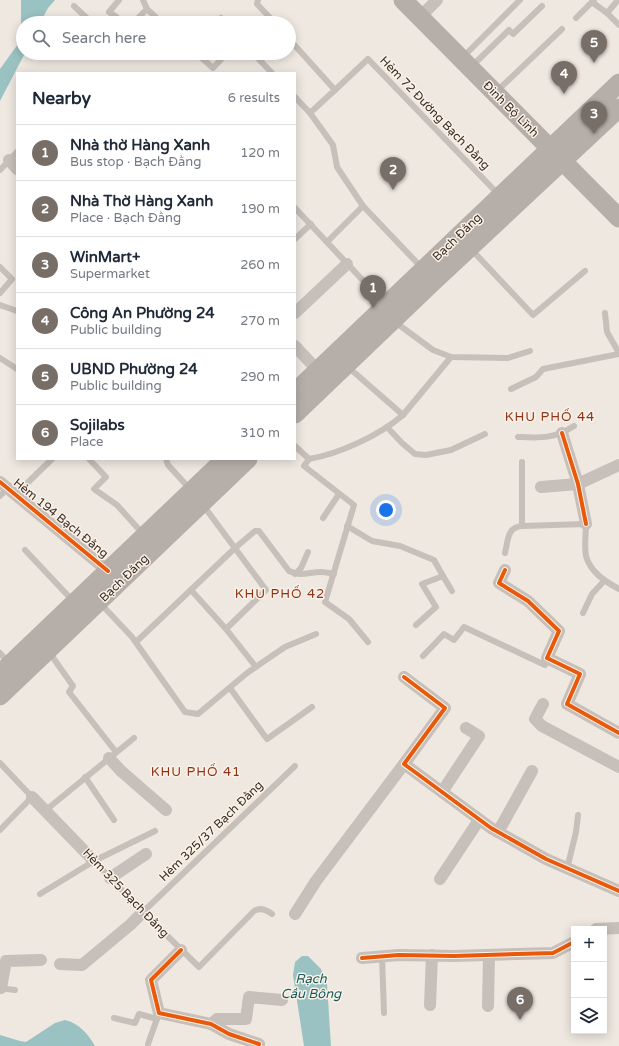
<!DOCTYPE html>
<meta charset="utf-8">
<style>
body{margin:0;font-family:"Varela Round",sans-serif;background:#f6f6f7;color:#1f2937}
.controls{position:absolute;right:12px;bottom:12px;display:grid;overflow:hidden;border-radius:0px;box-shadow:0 2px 10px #0003}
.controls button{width:36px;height:36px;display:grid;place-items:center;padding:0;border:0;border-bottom:1px solid #e0e1e3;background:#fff;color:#1f2937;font:20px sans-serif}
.you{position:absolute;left:386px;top:510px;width:14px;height:14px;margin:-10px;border:3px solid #fff;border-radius:50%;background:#1a73e8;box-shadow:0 0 0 6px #1a73e833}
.badge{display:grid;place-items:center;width:26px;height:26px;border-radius:50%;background:#786e68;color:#fff;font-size:13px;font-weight:700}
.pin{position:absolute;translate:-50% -33px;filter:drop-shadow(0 1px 2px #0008)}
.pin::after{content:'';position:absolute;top:21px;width:14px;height:12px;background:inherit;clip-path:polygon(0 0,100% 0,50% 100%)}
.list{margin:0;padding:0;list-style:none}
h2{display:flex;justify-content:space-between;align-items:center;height:52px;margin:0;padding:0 16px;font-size:17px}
h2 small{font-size:13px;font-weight:400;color:#747a83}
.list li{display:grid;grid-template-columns:26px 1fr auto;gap:12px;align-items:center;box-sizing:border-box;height:56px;padding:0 16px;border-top:1px solid #e0e1e3}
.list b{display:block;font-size:15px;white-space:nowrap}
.list p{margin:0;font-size:13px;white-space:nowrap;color:#747a83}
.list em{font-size:13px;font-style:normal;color:#747a83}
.icon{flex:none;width:22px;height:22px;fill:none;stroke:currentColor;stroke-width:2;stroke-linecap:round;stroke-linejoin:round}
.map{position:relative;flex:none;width:619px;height:1046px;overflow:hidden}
.search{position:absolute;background:#fff;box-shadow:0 2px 10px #0003;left:16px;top:16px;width:280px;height:44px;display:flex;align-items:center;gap:10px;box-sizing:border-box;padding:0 14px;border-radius:22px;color:#747a83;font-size:15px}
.panel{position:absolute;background:#fff;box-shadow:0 2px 10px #0003;left:16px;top:72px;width:280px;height:388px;border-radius:0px}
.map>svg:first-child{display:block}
.water{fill:#9bc2c2}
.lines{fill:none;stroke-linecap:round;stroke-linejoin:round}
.lane{stroke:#c7bfb9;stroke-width:6}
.street{stroke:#c7bfb9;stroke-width:12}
.primary{stroke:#b6aea9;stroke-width:19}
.cycleway-casing{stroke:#fbf2e7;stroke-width:6}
.cycleway{stroke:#e8590c;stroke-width:4}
.labels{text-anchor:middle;stroke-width:3;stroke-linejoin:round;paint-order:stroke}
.street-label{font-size:12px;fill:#392c27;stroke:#fbf2e7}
.neighbourhood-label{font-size:13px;letter-spacing:1px;fill:#8f3318;stroke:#fbf2e7}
.water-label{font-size:13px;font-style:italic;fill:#185a5e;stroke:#fbf2e7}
</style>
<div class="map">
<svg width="619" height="1046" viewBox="0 0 619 1046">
<rect width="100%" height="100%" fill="#eee8e1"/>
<g class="water">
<path d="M 21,0 L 55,0 L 48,8 L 40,23 L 23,23 L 23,53 L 25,53 L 0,101 L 0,69 L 18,44 L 21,24 Z"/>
<path d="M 302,956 L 308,956 L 321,969 L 327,984 L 331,1046 L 304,1046 L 293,975 L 295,962 Z"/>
<path d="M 65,1020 C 79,1023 88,1034 95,1046 L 0,1046 L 0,1035 L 20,1041 L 26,1042 L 55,1023 Z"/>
</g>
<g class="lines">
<g class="lane">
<path d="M 143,0 L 147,9 L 162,23"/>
<path d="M 258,0 L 257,4 L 275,23"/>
<path d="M 592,2 L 607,13 L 619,25"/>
<path d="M 74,6 L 92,23"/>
<path d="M 607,13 L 618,0"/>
<path d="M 115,16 L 109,12 L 119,0"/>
<path d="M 221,18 L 225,23"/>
<path d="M 576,18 L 594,0"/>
<path d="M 109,23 L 115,16 L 124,23"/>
<path d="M 133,23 L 147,9"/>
<path d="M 289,39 L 335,90 L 368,59 L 499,195"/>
<path d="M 196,53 L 213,68 L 227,53"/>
<path d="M 253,53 L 272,73"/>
<path d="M 462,58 L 520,0"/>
<path d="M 471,67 L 509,30 L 513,34 L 542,6"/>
<path d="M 496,92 L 562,29"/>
<path d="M 295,97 L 310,113 L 333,145 L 337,167 L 363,206 L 422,268"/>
<path d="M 310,113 L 335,90"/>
<path d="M 0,170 L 17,152"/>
<path d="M 295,208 L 385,304"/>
<path d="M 295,239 L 311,224"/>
<path d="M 327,242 L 363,206"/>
<path d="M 471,249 L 533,315 L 585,271"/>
<path d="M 0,267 L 12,279 L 0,293"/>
<path d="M 0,305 L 17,311"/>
<path d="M 605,313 L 607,332 L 619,353"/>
<path d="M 395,322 L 433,350 L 451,357 L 508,358 L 530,351"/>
<path d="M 0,358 L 17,369"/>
<path d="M 511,389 L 536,377 L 543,369 L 619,354"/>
<path d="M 403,415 L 451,357"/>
<path d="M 387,427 L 402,443 L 415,454 L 426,455 L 451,450 L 485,434"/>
<path d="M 518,437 C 541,438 554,439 574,426"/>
<path d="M 295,446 L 309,459 L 304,466 L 354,505 L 325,602 L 349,619 L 368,642"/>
<path d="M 89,459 L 106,477 L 94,489 L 117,505 L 144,535"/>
<path d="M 166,459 L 168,465 L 190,489"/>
<path d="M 309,459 C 339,454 380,435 403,415 L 348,367"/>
<path d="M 522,462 L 522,526 L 586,524 C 586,534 584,546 586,556 C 590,572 606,582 619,589"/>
<path d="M 16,494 L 52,459"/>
<path d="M 0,496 L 8,488"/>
<path d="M 203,505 L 266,590 L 226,629"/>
<path d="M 323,518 L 339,494"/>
<path d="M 347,526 L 372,541 L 400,546 L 434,560 L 443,576 L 422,584 L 436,607 L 416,625"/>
<path d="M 25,550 L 74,602"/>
<path d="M 505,553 C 508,541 507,527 522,526"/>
<path d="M 295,574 L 301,568 L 308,552"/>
<path d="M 443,576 L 452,591"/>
<path d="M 191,590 L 226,629 L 256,667"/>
<path d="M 100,603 L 132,637 L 185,712 L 198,714 L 247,673 L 285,647 L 316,634"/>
<path d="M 583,613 L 592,594 L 604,581"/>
<path d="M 136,642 L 235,548 L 255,531 L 259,531 L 289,571 C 301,577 309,572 321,572 C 325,572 329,573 334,574"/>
<path d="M 49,652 L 73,686 L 69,692 L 116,752"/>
<path d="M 0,653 L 9,663"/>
<path d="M 423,656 L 444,634 L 454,640 L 464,627 L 545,665 L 547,658"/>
<path d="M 230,688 L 267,739 L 312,707"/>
<path d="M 0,763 L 32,797 L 0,830"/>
<path d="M 85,777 L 114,820"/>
<path d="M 46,810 L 134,738"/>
<path d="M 94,861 L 143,912 L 199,967 L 254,911 C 261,907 266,910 272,914"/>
<path d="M 567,869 L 576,832 L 578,815"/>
<path d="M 40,894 L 94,861 L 155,831"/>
<path d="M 143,912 L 295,766"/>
<path d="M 382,956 L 384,1013"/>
<path d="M 0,988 L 15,990"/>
<path d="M 114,1018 L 135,1023 L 139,1014 L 157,1019"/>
<path d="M 148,1044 L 158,1016"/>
</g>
<g class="street">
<path d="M 420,17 L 437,0"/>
<path d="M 9,160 L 17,169"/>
<path d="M 295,313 L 347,264"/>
<path d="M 295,346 L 322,375"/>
<path d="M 562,433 L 578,484 L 586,524"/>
<path d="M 0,482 L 108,571"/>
<path d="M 541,487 L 578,484 L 619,465"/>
<path d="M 505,570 L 499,583 L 528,601 L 559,631 L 547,658 L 580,674 L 567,704 L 619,733"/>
<path d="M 404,677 L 445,708 L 404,764 L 491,828 L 546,859 L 619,891"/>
<path d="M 543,704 L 535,719 L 542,726 L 619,767"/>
<path d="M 109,758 L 121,771 L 166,810"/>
<path d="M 442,792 L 479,736 L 466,728"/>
<path d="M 32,797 L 94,861"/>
<path d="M 498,832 L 532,771"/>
<path d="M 110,878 L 146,854"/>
<path d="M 440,879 L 479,820"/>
<path d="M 295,914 L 316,881 L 404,764"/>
<path d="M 596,929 L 619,928"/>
<path d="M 181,950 L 151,980 L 159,1013 L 211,1024 L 229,1034 L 259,1044"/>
<path d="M 362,958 L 399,955 L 454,956 L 553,953 L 574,942"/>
<path d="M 60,964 L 82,965 L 130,925 L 143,912"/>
<path d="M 1,988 L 6,961 L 41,960"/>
<path d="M 430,1005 L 432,955"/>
<path d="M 488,1006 L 489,955"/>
<path d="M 211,1024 L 217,1019 L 246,1019 L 249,997 L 282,1000"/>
</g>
<g class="primary">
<path d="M 403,0 L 619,218"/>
<path d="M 295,392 L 619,83"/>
<path d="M 295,414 L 434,281 L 619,108"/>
<path d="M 0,674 L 225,459"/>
<path d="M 0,696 L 248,459"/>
</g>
<g class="cycleway-casing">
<g id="cycleway">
<path d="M 562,433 L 578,484 L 586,524"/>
<path d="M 0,482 L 108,571"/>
<path d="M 505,570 L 499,583 L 528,601 L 559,631 L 547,658 L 580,674 L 567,704 L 619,733"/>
<path d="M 404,677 L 445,708 L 404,764 L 491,828 L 546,859 L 619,891"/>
<path d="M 181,950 L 151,980 L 159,1013 L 211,1024 L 229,1034 L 259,1044"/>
<path d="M 362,958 L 399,955 L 454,956 L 553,953 L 574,942"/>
</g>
</g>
<use href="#cycleway" class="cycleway"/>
</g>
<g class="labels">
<g class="street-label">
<text transform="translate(511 109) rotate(45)" y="4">Đinh Bộ Lĩnh</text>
<text transform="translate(435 113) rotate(46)" y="4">Hẻm 72 Đường Bạch Đằng</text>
<text transform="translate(457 237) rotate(-44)" y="4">Bạch Đằng</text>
<text transform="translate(61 518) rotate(39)" y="4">Hẻm 194 Bạch Đằng</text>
<text transform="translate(124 578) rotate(-44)" y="4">Bạch Đằng</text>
<text transform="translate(211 831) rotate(-44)" y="4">Hẻm 325/37 Bạch Đằng</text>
<text transform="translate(126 893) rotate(46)" y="4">Hẻm 325 Bạch Đằng</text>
</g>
<g class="neighbourhood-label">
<text x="550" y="421">KHU PHỐ 44</text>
<text x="280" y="598">KHU PHỐ 42</text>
<text x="196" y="776">KHU PHỐ 41</text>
</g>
<g class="water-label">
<text x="311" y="983">Rạch<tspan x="311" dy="15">Cầu Bông</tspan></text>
</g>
</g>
</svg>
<div class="controls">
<button>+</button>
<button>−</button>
<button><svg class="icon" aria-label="layers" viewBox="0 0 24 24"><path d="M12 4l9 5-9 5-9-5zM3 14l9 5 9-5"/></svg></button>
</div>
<div class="you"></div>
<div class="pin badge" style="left:373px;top:308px">1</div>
<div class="pin badge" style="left:393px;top:190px">2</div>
<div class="pin badge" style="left:594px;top:134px">3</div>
<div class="pin badge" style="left:564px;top:94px">4</div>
<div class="pin badge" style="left:594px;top:63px">5</div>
<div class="pin badge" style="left:520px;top:1020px">6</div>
<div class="search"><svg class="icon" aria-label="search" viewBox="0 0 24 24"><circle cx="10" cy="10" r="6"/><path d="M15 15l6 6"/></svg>Search here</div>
<section class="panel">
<h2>Nearby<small>6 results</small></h2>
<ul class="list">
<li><span class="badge">1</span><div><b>Nhà thờ Hàng Xanh</b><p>Bus stop · Bạch Đằng</p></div><em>120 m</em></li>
<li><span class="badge">2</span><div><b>Nhà Thờ Hàng Xanh</b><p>Place · Bạch Đằng</p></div><em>190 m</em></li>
<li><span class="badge">3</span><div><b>WinMart+</b><p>Supermarket</p></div><em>260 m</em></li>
<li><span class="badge">4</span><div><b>Công An Phường 24</b><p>Public building</p></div><em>270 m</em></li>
<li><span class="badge">5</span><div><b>UBND Phường 24</b><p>Public building</p></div><em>290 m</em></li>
<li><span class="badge">6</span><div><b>Sojilabs</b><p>Place</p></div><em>310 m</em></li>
</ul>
</section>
</div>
